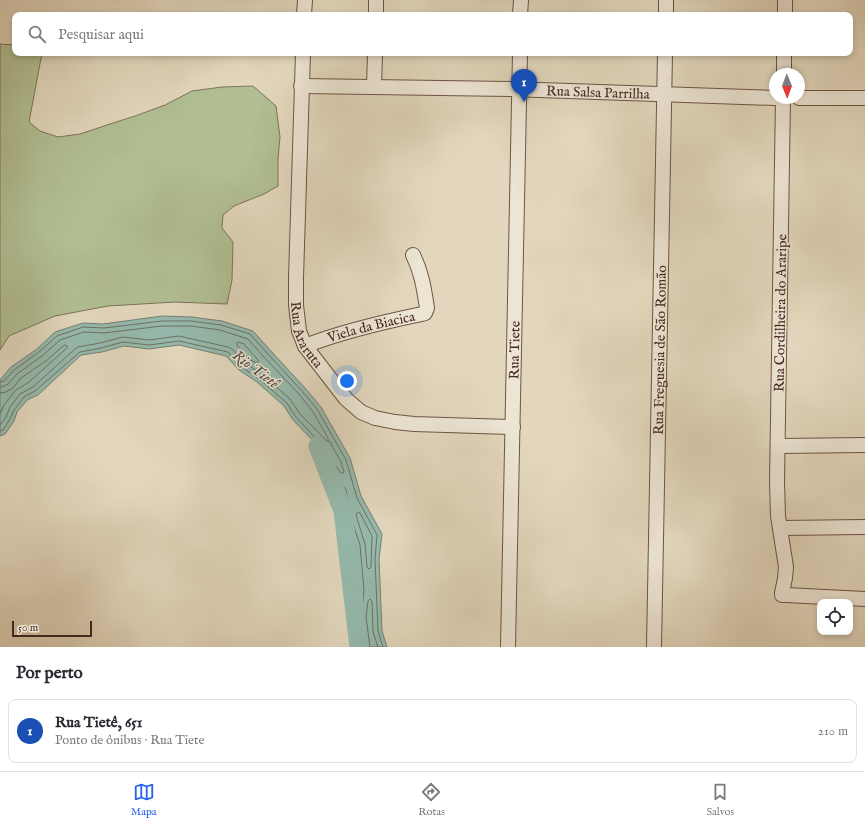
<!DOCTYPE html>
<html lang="pt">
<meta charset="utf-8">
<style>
body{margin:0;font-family:"IM FELL English",serif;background:#f2f2f3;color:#2b2b33}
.controls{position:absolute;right:12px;bottom:12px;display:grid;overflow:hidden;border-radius:8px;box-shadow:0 2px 6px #0003}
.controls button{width:36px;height:36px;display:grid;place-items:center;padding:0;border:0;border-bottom:1px solid #e1e1e2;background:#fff;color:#2b2b33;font:20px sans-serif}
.compass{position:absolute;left:769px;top:68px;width:36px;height:36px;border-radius:50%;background:#fff;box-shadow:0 2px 6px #0003;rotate:179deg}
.scale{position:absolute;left:12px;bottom:10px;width:80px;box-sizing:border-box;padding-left:4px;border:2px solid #47281d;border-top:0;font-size:11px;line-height:14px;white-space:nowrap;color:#47281d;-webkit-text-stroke:3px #ece5d4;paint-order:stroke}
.you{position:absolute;left:347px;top:381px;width:14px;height:14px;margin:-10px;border:3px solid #fff;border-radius:50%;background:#1a73e8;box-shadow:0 0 0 6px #1a73e833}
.badge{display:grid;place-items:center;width:26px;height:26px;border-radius:50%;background:#2563eb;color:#fff;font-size:13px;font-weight:700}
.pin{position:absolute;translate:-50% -33px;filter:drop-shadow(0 1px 2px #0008)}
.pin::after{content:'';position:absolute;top:21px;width:14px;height:12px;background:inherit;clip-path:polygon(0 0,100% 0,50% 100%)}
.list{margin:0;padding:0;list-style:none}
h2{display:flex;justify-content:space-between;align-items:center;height:52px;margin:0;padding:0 16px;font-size:17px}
h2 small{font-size:13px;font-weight:400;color:#7c7c81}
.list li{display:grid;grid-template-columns:26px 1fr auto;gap:12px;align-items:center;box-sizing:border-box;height:64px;margin:0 8px 8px;padding:0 8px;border:1px solid #e1e1e2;border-radius:8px}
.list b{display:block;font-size:15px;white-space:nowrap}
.list p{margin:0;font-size:13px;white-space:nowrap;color:#7c7c81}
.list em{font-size:13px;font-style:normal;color:#7c7c81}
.icon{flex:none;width:22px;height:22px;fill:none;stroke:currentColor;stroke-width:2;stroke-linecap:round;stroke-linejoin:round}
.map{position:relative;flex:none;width:865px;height:647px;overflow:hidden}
.search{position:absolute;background:#fff;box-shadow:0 2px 6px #0003;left:12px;right:12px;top:12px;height:44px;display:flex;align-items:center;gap:10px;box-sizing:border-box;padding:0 14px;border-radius:8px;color:#7c7c81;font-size:15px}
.sheet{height:124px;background:#fff}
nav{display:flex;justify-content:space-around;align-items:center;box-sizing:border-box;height:56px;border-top:1px solid #e1e1e2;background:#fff;font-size:11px;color:#7c7c81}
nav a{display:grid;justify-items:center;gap:2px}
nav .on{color:#2563eb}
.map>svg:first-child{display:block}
.green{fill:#b1bf93;stroke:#7c7458}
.water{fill:#95baad;stroke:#768073}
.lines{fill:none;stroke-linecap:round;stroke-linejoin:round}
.shore{stroke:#6e7165;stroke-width:1}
.river{stroke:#95baad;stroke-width:19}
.minor-casing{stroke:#6e5445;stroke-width:16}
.minor{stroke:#ece5d4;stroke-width:14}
.labels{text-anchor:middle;stroke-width:3;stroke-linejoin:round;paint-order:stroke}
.street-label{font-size:14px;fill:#47281d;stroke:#ece5d4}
.water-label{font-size:15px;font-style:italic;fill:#5a4c41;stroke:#ece5d4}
</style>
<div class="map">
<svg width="865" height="647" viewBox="0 0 865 647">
<rect width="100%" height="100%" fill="#e2d7bd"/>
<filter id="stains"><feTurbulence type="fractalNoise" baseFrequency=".005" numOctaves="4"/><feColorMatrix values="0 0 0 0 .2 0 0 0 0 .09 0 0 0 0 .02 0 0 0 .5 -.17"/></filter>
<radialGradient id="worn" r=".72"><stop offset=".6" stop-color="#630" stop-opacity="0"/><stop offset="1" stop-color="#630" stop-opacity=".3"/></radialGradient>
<path class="green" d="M 0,44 L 15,45 L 15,53 L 42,53 L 29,122 L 40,131 L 58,137 L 80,134 L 107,125 L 135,116 L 165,105 L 192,91 L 222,87 L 253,86 L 276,106 L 280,137 L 278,159 L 278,186 L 264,194 L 234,206 L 223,215 L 222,228 L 233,242 L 232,280 L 227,304 L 175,302 L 108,306 L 55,316 L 9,336 L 0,350 Z"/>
<path class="water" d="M 162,316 L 192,317 L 222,321 L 253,331 L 270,350 L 305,388 L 321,407 L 350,458 L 361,496 L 382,534 L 379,559 L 382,631 L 387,647 L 361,647 L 357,617 L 360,591 L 356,545 L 349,525 L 342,491 L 324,465 L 318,446 L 293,420 L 284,406 L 257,382 L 239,370 L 226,356 L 179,345 L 149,349 L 124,346 L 102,352 L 81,355 L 38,395 L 27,400 L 17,412 L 14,421 L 5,434 L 0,436 L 0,380 L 11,367 L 37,349 L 55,332 L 83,323 L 103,324 Z"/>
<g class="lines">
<g class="shore">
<path d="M 238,342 L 244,344 L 258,360 L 258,363 L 256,363 L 249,359 L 237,345 L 237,343 Z"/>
<path d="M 0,382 L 4,381 L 14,370 L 39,352 L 57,336 L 83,327 L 104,328 L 162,321 L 191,321 L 221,325 L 250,334 L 267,353 L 302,391 L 317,409 L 346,460 L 357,498 L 377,535 L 375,559 L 378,631 L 383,647"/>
<path d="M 0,387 L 4,386 L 8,384 L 17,374 L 42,356 L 60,340 L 84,332 L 104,333 L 162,326 L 191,326 L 220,330 L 248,339 L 263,356 L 299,394 L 313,412 L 328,438 L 328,441 L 330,442 L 341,462 L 344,472 L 343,473 L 341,473 L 332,461 L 326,443 L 327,441 L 300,414 L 290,399 L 263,375 L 245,363 L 232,349 L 228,347 L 179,336 L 149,340 L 123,337 L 100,343 L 78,347 L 75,349 L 33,387 L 20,394 L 10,407 L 6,417 L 0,425"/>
<path d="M 0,393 L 6,392 L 13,388 L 21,378 L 46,361 L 63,346 L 65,345 L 67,346 L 67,348 L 29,382 L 16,390 L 4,405 L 0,414"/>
<path d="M 0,431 L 3,430 L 10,419 L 14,410 L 24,397 L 35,391 L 80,352 L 101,348 L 123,342 L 149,345 L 179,341 L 228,352 L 242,367 L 259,379 L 287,403 L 296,417 L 321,444 L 328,463 L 346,490 L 353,524 L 360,545 L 364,590 L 361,617 L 365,647"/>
<path d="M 358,512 L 360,513 L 372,536 L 371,567 L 369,569 L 367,567 L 365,544 L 356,515 L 357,513 Z"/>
<path d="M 370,647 L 366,617 L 368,601 L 370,599 L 372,601 L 373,632 L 378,647"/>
</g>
<path class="river" d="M 318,446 L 343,511 L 359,647"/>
<g class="minor-casing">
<g id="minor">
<path d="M 304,15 L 305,0"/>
<path d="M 376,15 L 376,0"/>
<path d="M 520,15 L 521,0"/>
<path d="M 666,15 L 666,0"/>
<path d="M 785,15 L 785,0"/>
<path id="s1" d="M 303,53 L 296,278 L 296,305 L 299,331 L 305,346 L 346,399 L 361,412 L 375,418 L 395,422 L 414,424 L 513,427"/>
<path d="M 784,74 L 784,53"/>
<path id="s2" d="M 301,86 L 510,89 L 775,98"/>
<path d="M 374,87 L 375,53"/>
<path d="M 783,98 L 777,482 L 778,516 L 786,567 L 785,578 L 782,593 L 782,595 L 786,595 L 865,599"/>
<path d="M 799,98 L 865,98"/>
<path id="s3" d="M 305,346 C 343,331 383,322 422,314 L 425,313 L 427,308 C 424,289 422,273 413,255"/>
<path d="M 778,446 L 865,445"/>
<path d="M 780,528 L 865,527"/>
<path id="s4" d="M 508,647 L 520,53"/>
<path id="s5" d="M 654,647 L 665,53"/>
</g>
</g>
<use href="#minor" class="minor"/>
</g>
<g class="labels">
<g class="street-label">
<text dy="5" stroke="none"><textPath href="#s2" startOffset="297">Rua Salsa Parrilha</textPath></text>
<text transform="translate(780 313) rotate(-89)" y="5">Rua Cordilheira do Araripe</text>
<text dy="5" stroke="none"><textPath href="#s3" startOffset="69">Viela da Biacica</textPath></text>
<text dy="5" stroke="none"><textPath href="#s1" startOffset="284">Rua Araruta</textPath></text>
<text dy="5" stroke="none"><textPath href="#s4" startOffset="297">Rua Tiete</textPath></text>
<text dy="5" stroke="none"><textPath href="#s5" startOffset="297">Rua Freguesia de São Romão</textPath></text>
</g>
<g class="water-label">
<text transform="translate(256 369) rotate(37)" y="5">Rio Tietê</text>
</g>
</g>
<rect width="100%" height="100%" filter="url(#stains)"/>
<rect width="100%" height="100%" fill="url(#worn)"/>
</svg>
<div class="controls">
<button><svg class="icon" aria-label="locate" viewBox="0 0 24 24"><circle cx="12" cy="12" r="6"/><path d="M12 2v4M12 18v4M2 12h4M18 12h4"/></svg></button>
</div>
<svg class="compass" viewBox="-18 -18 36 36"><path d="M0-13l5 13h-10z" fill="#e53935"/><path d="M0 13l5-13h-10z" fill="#7c7c81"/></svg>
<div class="scale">50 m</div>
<div class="you"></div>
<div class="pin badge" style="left:524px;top:102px;background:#1a4fb4">1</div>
<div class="search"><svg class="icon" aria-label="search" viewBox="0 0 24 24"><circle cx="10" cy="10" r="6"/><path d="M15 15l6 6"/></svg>Pesquisar aqui</div>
</div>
<section class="sheet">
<h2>Por perto<small></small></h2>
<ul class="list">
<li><span class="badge" style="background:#1a4fb4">1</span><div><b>Rua Tietê, 651</b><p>Ponto de ônibus · Rua Tiete</p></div><em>210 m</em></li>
</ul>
</section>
<nav>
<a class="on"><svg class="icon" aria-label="map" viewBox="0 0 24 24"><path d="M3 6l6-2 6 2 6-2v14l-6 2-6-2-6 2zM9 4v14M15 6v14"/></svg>Mapa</a>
<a><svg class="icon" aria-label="directions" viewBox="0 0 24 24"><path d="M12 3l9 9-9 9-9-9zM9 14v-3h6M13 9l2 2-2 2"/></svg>Rotas</a>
<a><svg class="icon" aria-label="saved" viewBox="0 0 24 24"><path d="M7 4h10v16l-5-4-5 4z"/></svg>Salvos</a>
</nav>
